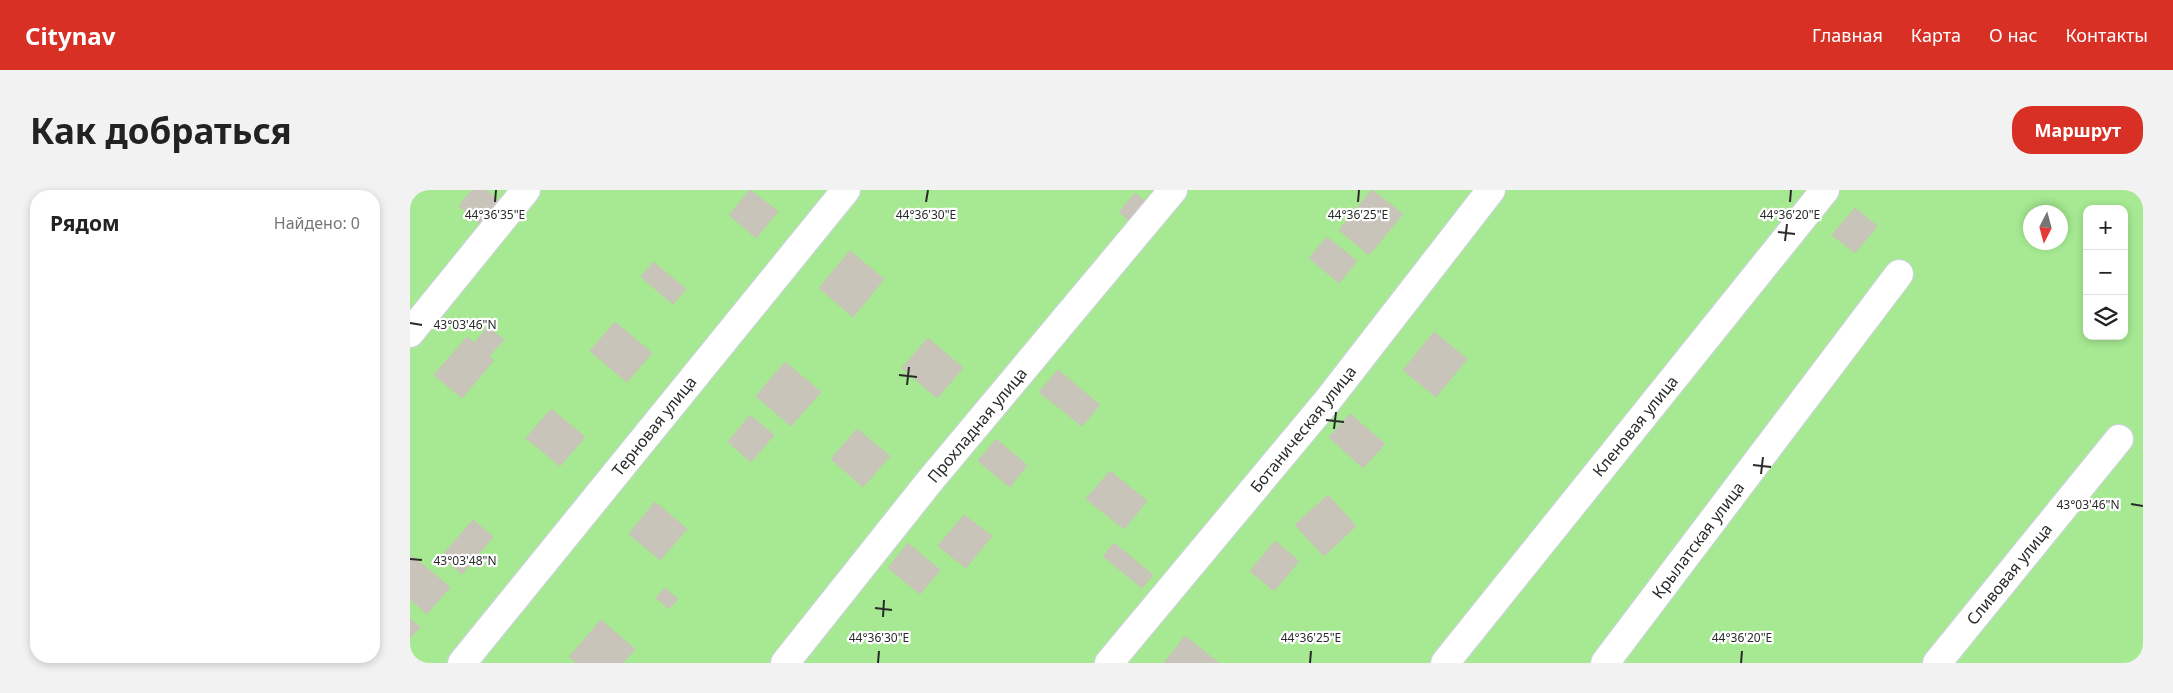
<!DOCTYPE html>
<html lang="ru">
<meta charset="utf-8">
<style>
body{margin:0;font-family:"Noto Sans",sans-serif;background:#f2f2f2;color:#222}
.controls{position:absolute;right:15px;top:15px;display:grid;overflow:hidden;border-radius:10px;box-shadow:0 2px 8px #0003}
.controls button{width:45px;height:45px;display:grid;place-items:center;padding:0;border:0;border-bottom:1px solid #e0e0e0;background:#fff;color:#222;font:25px sans-serif}
.compass{position:absolute;left:1613px;top:15px;width:45px;height:45px;border-radius:50%;background:#fff;box-shadow:0 2px 8px #0003;rotate:186deg}
.list{margin:0;padding:0;list-style:none}
h2{display:flex;justify-content:space-between;align-items:center;height:65px;margin:0;padding:0 20px;font-size:21px}
h2 small{font-size:16px;font-weight:400;color:#767676}
.icon{flex:none;width:28px;height:28px;fill:none;stroke:currentColor;stroke-width:2;stroke-linecap:round;stroke-linejoin:round}
.map{position:relative;flex:none;width:1733px;height:473px;overflow:hidden;border-radius:20px}
header{display:flex;align-items:center;gap:30px;box-sizing:border-box;height:70px;padding:0 25px;background:#d93025;color:#fff}
header strong{font-size:24px}
nav{display:flex;gap:28px;margin-inline-start:auto;font-size:18px}
.intro{display:flex;align-items:center;justify-content:space-between;box-sizing:border-box;height:120px;padding:0 30px}
h1{margin:0;font-size:35px}
.button{padding:12px 22px;border-radius:20px;background:#d93025;color:#fff;font-size:18px;font-weight:700}
main{display:flex;gap:30px;padding:0 30px}
aside{flex:1;background:#fff;border-radius:20px;box-shadow:0 2px 8px #0003}
.map>svg:first-child{display:block}
.green{fill:#a6e992;fill-rule:evenodd}
.building{fill:#c9c4ba;stroke:#c9c4b4}
.lines{fill:none;stroke-linecap:round;stroke-linejoin:round}
.minor-casing{stroke:#d0d1e4;stroke-width:30}
.minor{stroke:#fff;stroke-width:28}
.ticks{fill:none;stroke:#2a2a2a;stroke-width:2}
.labels{text-anchor:middle;stroke-width:4.5;stroke-linejoin:round;paint-order:stroke}
.street-label{font-size:16px;fill:#2a2a2a;stroke:#fff}
.ticks-label{font-size:12px;text-anchor:middle;fill:#2a2a2a;stroke:#fff;stroke-width:4.5;stroke-linejoin:round;paint-order:stroke}
</style>
<header>
<strong>Citynav</strong>
<nav><a>Главная</a><a>Карта</a><a>О нас</a><a>Контакты</a></nav>
</header>
<div class="intro"><h1>Как добраться</h1><a class="button">Маршрут</a></div>
<main>
<aside>
<h2>Рядом<small>Найдено: 0</small></h2>
<ul class="list">
</ul>
</aside>
<div class="map">
<svg width="1733" height="473" viewBox="0 0 1733 473">
<rect width="100%" height="100%" fill="#eee8db"/>
<path class="green" d="M 0,0 L 1733,0 L 1733,473 L 0,473 ZM 1677,19 L 1714,19 L 1714,146 L 1677,146 ZM 1620,22 L 1650,22 L 1650,52 L 1620,52 Z"/>
<g class="building">
<path d="M 62,0 L 76,0 L 90,12 L 71,35 L 49,16 Z"/>
<path d="M 340,0 L 368,21 L 346,48 L 319,25 Z"/>
<path d="M 962,0 L 993,24 L 959,65 L 929,40 Z"/>
<path d="M 725,3 L 738,14 L 722,33 L 709,22 Z"/>
<path d="M 1445,18 L 1467,36 L 1445,63 L 1422,45 Z"/>
<path d="M 917,47 L 947,71 L 929,93 L 899,68 Z"/>
<path d="M 440,61 L 474,89 L 443,127 L 409,98 Z"/>
<path d="M 243,72 L 276,99 L 263,114 L 231,87 Z"/>
<path d="M 205,132 L 242,163 L 217,192 L 180,161 Z"/>
<path d="M 78,137 L 94,150 L 79,166 L 64,153 Z"/>
<path d="M 1024,142 L 1057,169 L 1026,207 L 993,180 Z"/>
<path d="M 57,147 L 84,170 L 52,208 L 24,185 Z"/>
<path d="M 518,148 L 553,178 L 527,208 L 492,178 Z"/>
<path d="M 375,172 L 411,202 L 381,236 L 346,206 Z"/>
<path d="M 648,180 L 690,215 L 672,236 L 629,202 Z"/>
<path d="M 141,219 L 175,247 L 150,276 L 116,248 Z"/>
<path d="M 940,224 L 975,254 L 953,278 L 919,247 Z"/>
<path d="M 340,225 L 364,245 L 341,272 L 318,252 Z"/>
<path d="M 447,239 L 480,266 L 453,297 L 421,269 Z"/>
<path d="M 586,249 L 617,275 L 600,297 L 568,271 Z"/>
<path d="M 700,281 L 737,311 L 714,339 L 676,309 Z"/>
<path d="M 918,305 L 946,336 L 914,366 L 885,335 Z"/>
<path d="M 245,312 L 277,339 L 250,370 L 219,344 Z"/>
<path d="M 554,325 L 582,346 L 556,378 L 528,356 Z"/>
<path d="M 63,330 L 83,347 L 52,384 L 31,367 Z"/>
<path d="M 865,351 L 889,371 L 864,401 L 840,381 Z"/>
<path d="M 498,353 L 530,380 L 510,404 L 478,378 Z"/>
<path d="M 704,353 L 743,385 L 732,398 L 693,366 Z"/>
<path d="M 2,366 L 40,397 L 17,424 L 0,409 L 0,368 Z"/>
<path d="M 255,398 L 268,409 L 259,419 L 246,408 Z"/>
<path d="M 0,429 L 10,437 L 0,448 Z"/>
<path d="M 191,430 L 225,459 L 213,473 L 167,473 L 159,467 Z"/>
<path d="M 775,446 L 809,473 L 754,473 Z"/>
</g>
<g class="lines">
<g class="minor-casing">
<g id="minor">
<path d="M 0,143 L 116,0"/>
<path d="M 52,473 L 436,0"/>
<path d="M 375,473 L 519,292 L 763,0"/>
<path d="M 699,473 L 918,210 L 1081,0"/>
<path d="M 1035,473 L 1415,0"/>
<path d="M 1195,473 L 1489,84"/>
<path d="M 1527,473 L 1709,249"/>
</g>
</g>
<use href="#minor" class="minor"/>
</g>
<path class="ticks" d="M 85,12 L 86,0M 516,12 L 518,0M 948,12 L 949,0M 1380,12 L 1381,0M 1368,42 L 1385,44M 1375,51 L 1377,34M 0,133 L 12,135M 489,185 L 507,187M 497,195 L 499,177M 916,230 L 934,232M 924,239 L 926,222M 1343,275 L 1361,277M 1351,284 L 1353,267M 1721,314 L 1733,316M 0,369 L 12,370M 465,418 L 482,420M 473,427 L 474,410M 468,473 L 469,461M 900,473 L 901,461M 1331,473 L 1332,461"/>
<g class="labels">
<g class="street-label">
<text transform="translate(567 235) rotate(-50)" y="6">Прохладная улица</text>
<text transform="translate(244 236) rotate(-51)" y="6">Терновая улица</text>
<text transform="translate(1225 236) rotate(-51)" y="6">Кленовая улица</text>
<text transform="translate(893 239) rotate(-51)" y="6">Ботаническая улица</text>
<text transform="translate(1288 350) rotate(-53)" y="6">Крылатская улица</text>
<text transform="translate(1599 384) rotate(-51)" y="6">Сливовая улица</text>
</g>
</g>
<g class="ticks-label">
<text x="85" y="29">44°36'35"E</text>
<text x="516" y="29">44°36'30"E</text>
<text x="948" y="29">44°36'25"E</text>
<text x="1380" y="29">44°36'20"E</text>
<text x="55" y="139">43°03'46"N</text>
<text x="1678" y="319">43°03'46"N</text>
<text x="55" y="375">43°03'48"N</text>
<text x="469" y="452">44°36'30"E</text>
<text x="901" y="452">44°36'25"E</text>
<text x="1332" y="452">44°36'20"E</text>
</g>
</svg>
<div class="controls">
<button>+</button>
<button>−</button>
<button><svg class="icon" aria-label="layers" viewBox="0 0 24 24"><path d="M12 4l9 5-9 5-9-5zM3 14l9 5 9-5"/></svg></button>
</div>
<svg class="compass" viewBox="-18 -18 36 36"><path d="M0-13l5 13h-10z" fill="#e53935"/><path d="M0 13l5-13h-10z" fill="#767676"/></svg>
</div>
</main>
